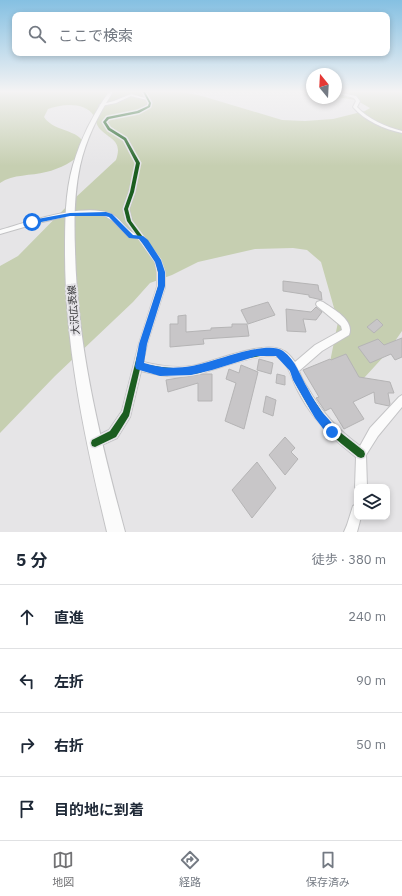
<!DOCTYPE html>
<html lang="ja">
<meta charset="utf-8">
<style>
body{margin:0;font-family:"IBM Plex Sans","Noto Sans JP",sans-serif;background:#f2f2f3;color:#1f2937}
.controls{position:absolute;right:12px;bottom:12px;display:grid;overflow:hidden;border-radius:8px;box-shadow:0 2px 6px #0003}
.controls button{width:36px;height:36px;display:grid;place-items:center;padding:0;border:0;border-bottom:1px solid #e0e1e3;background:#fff;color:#1f2937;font:20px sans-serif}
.compass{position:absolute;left:306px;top:68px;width:36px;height:36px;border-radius:50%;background:#fff;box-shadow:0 2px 6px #0003;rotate:342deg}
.stop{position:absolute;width:12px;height:12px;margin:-9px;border:3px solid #1a73e8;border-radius:50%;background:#fff}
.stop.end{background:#1a73e8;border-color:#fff;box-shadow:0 1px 4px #0008}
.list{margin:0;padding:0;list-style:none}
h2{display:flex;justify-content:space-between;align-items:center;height:52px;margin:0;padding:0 16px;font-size:17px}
h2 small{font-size:13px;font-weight:400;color:#747a83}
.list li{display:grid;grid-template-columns:26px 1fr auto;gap:12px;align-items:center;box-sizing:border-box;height:64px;padding:0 16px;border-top:1px solid #e0e1e3}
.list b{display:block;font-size:15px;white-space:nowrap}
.list em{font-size:13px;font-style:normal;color:#747a83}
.icon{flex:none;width:22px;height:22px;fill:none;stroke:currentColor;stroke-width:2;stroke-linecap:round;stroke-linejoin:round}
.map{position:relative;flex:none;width:402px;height:532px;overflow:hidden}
.search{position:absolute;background:#fff;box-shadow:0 2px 6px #0003;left:12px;right:12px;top:12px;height:44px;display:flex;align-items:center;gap:10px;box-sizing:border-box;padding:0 14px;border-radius:8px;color:#747a83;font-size:15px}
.sheet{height:308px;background:#fff}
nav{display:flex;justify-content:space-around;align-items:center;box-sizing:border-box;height:56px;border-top:1px solid #e0e1e3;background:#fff;font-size:11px;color:#747a83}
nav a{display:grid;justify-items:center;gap:2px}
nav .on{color:#727274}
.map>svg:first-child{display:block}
.green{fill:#c6cfb1}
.building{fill:#c8c6c8;stroke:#b5b4b5}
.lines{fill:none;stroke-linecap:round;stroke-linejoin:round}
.minor-casing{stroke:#c3c3c5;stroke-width:2}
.secondary-casing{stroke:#c3c3c5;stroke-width:2}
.minor{fill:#fbfbfb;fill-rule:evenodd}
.secondary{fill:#fbfbfb;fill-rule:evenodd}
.cycleway-casing{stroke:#e5e4e8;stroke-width:3}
.cycleway{fill:#1b5e20;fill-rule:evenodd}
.route{fill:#1a73e8}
.labels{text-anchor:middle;stroke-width:4;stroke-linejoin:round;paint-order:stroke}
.street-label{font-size:10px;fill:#343436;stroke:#e5e4e8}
</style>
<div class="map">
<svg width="402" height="532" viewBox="0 0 402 532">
<rect width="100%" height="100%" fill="#e6e5e7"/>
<path class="green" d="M 0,92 L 182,92 L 202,96 L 282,120 L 305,121 L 333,119 L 365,111 L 370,108 L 356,100 L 336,97 L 336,92 L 402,92 L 402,331 L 386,354 L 364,378 L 346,388 L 330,362 L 338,322 L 321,262 L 307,250 L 293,248 L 255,249 L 198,262 L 172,275 L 150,283 L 133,302 L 55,376 L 0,433 L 0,266 L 18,256 L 75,198 L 116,160 C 123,140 110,140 99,128 C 96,124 96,120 94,116 C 85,101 61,104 48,109 L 44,117 C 55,134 86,128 85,151 C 74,161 60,169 46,172 C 31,176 13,174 0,183 Z"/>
<g class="building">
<path d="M 283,281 L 318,285 L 319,291 L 321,292 L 322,300 L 309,297 L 309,295 L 283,291 Z"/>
<path d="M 268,302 L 275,315 L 248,324 L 241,310 Z"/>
<path d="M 316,307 L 322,312 L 316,320 L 303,319 L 306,332 L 287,331 L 286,309 L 311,312 Z"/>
<path d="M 186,315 L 186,332 L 211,330 L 211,328 L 232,327 L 232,324 L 247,324 L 249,336 L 203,339 L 204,344 L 170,347 L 170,324 L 178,324 L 178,316 Z"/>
<path d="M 377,319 L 383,325 L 374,333 L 367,327 Z"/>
<path d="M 402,338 L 402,357 L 395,360 L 391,354 L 370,363 L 358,347 L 378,339 L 384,345 Z"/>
<path d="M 346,354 L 359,377 L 390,382 L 394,393 L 388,393 L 390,404 L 389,406 L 375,403 L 374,392 L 353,402 L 364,419 L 344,429 L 331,408 L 325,411 L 321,405 L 316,398 L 319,397 L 303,370 L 330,359 L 331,360 Z"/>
<path d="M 259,359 L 273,363 L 271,374 L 257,370 Z"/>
<path d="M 241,365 L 258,372 L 244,429 L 225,421 L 236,383 L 226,379 L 229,369 L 239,373 Z"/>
<path d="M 202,374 L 212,374 L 212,401 L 198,401 L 198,383 L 168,392 L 166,380 Z"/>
<path d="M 277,374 L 285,376 L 285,385 L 276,383 Z"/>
<path d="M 266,396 L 276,400 L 273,416 L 263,412 Z"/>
<path d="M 285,437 L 295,448 L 291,452 L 298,459 L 285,475 L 269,455 Z"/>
<path d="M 257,462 L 276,488 L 252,518 L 232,490 Z"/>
</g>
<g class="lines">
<g class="minor-casing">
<g id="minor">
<path d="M 142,92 L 145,92 L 152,103 C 148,114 120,117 109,119 L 106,122 L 110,128 L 127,138 L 140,163 L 135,192 L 129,209 L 132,221 L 160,259 L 165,272 L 165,287 L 147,344 L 143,362 C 159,366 175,369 192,366 C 214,362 265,339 284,351 C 288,353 292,358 295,362 L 315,345 L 342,330 L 341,326 L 317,306 L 316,304 L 317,302 L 320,301 L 323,302 C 333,309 355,320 349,335 L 322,351 L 299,371 C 301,378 305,384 309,390 C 322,413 338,430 360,446 L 370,428 L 399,397 L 402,395 L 402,407 L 378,436 L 366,455 L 367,487 L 357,487 L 357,491 L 355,487 L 356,457 C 341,445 327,434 316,419 C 309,410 303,401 298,391 C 292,380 289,363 278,357 C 263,350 208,373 189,376 C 173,378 157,375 141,371 L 130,417 L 117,438 L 95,448 L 91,447 L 90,443 L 91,439 L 109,430 L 122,411 L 139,344 L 157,287 L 157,272 L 155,262 L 139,239 L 128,236 L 113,221 L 105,216 L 95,214 L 68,216 L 38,223 L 0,234 L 0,230 C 27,222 82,203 109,213 C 120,217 125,229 135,234 L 126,221 L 123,209 L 129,192 L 136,163 L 123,140 L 108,130 L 102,122 L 107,117 L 137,111 L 147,105 L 148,103 L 147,100 L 131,96 L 116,103 L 101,106 L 99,105 L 114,101 L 131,94 L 145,98 Z"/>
<path d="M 336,92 L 356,96 L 360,101 L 357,107 C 368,119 386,127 402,131 L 402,133 C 384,129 365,121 353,107 L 356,101 L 354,98 L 336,93 Z"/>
<path d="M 357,504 L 357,517 L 361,517 L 357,532 L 344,532 L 347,525 L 353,506 Z"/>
</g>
</g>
<g class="secondary-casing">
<path id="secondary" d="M 109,92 L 113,92 C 98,115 86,139 80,166 C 74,194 74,222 75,250 C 77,346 100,439 125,532 L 107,532 C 85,440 65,347 65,252 C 65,222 65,193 73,165 C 81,138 93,114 109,92 Z"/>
</g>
<use href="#minor" class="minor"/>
<use href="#secondary" class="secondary"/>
<g class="cycleway-casing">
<path id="cycleway" d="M 143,92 L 145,92 L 151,103 L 150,107 L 139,113 L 109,119 L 106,122 L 110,128 L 126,138 L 140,163 L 134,192 L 128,209 L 131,221 L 160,260 L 164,272 L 164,287 L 146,344 L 141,363 C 161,368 179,370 199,366 L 237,355 L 264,349 L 274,349 L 283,352 L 294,364 L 297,370 L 299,376 L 307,390 L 326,418 L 341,433 L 364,451 L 365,454 L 364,457 L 361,458 L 358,457 C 347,448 335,439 325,429 C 314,417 306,402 298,388 C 292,377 288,357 274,355 C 268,354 261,356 255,357 C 236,360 218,367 199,373 C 179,377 160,375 140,369 L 129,416 L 116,437 L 95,447 L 92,446 L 91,443 L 92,440 L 110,431 L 123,412 L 140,344 L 158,287 L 158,272 L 156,262 L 127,221 L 124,209 L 130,192 L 136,163 L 124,140 L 108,130 L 103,122 L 107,117 L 137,111 L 148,106 L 149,103 Z"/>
</g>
<use href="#cycleway" class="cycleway"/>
</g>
<linearGradient id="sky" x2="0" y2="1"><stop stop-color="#85c0e2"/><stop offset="0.55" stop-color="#f4f3f4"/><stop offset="1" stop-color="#f4f3f4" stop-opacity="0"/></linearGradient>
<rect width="402" height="166" fill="url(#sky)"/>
<path class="route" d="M 106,212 L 112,214 L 133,235 L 143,236 L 148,240 L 161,260 L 165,272 L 165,286 L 147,344 L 144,363 C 159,368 175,369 192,366 C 212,363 267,339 283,351 C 296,360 300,376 308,389 C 312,397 317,405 322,412 C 327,418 334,424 337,432 L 335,435 L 332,436 L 328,435 L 315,418 L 293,380 L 290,371 L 276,356 L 257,356 L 212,370 L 191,375 L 160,376 L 136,369 L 135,366 L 139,344 L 158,286 L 158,272 L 155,262 L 143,244 L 139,239 L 129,238 L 109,217 L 105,216 L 70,216 L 32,224 L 29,222 L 32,220 L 70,213 Z"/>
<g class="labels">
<g class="street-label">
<text transform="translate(73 310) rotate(-95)" y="4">大沢広表線</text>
</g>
</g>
</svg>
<div class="controls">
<button><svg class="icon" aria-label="layers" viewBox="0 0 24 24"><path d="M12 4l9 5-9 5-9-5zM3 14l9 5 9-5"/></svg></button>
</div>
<svg class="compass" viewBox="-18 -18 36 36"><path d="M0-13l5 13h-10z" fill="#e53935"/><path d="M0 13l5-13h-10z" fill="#747a83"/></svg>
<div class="stop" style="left:32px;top:222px"></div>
<div class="stop end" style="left:332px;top:432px"></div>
<div class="search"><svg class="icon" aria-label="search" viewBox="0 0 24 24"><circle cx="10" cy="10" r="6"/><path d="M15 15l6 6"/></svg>ここで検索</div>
</div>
<section class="sheet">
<h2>5 分<small>徒歩 · 380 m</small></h2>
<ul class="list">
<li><svg class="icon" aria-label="ahead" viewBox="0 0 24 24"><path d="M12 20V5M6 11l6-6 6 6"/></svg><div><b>直進</b></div><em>240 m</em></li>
<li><svg class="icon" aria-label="left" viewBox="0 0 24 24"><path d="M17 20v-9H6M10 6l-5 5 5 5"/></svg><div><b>左折</b></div><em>90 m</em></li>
<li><svg class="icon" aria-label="right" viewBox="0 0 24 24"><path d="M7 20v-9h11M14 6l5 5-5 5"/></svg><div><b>右折</b></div><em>50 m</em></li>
<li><svg class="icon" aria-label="arrive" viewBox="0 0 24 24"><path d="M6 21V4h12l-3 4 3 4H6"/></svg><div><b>目的地に到着</b></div></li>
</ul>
</section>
<nav>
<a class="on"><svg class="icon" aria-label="map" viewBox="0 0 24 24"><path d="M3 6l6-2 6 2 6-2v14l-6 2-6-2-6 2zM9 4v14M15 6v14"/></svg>地図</a>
<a><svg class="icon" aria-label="directions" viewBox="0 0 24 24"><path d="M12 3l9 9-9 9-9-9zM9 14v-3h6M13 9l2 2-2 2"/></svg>経路</a>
<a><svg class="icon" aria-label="saved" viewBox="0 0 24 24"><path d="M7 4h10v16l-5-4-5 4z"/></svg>保存済み</a>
</nav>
